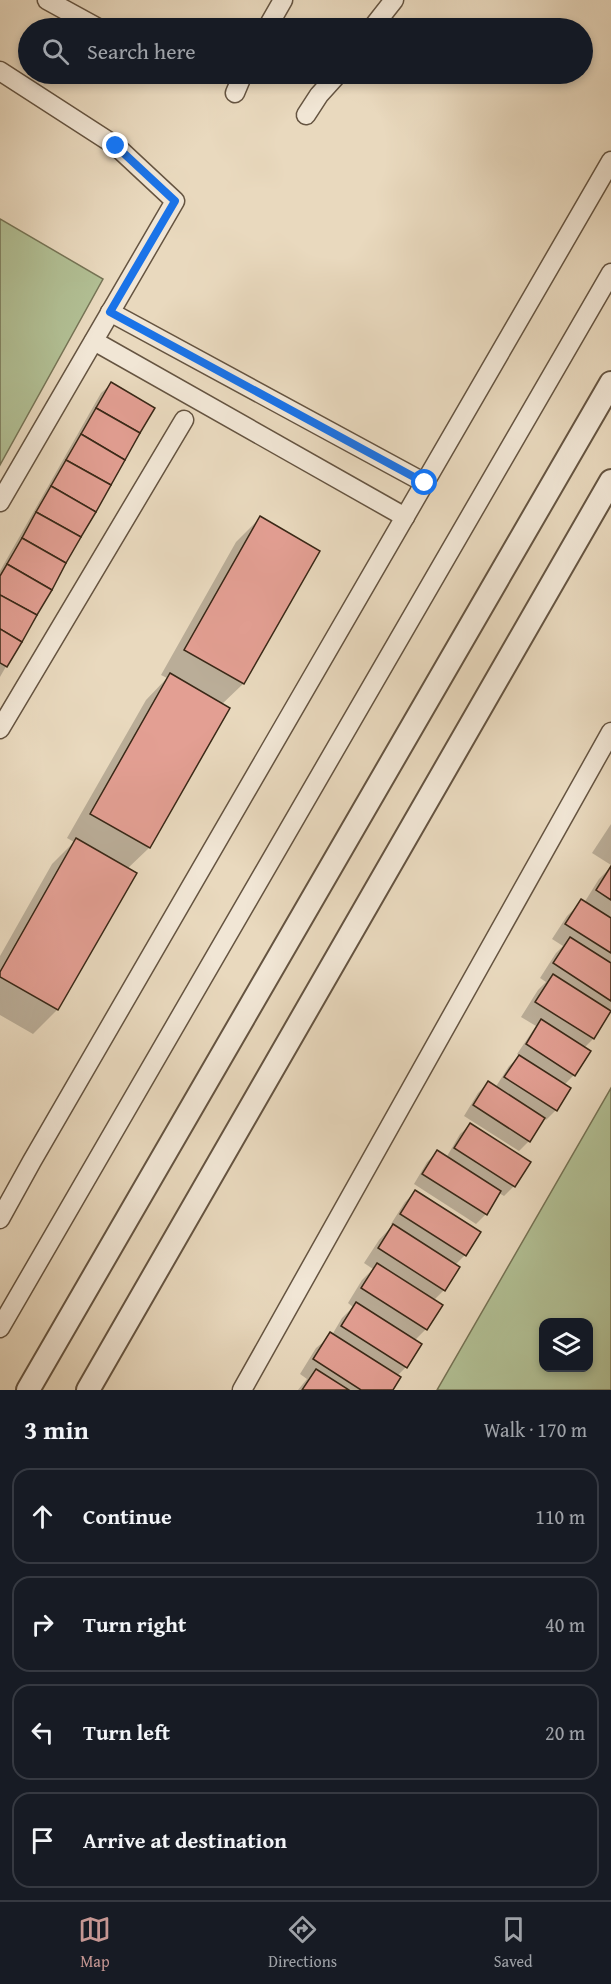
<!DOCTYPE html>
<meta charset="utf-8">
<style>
body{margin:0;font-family:"Gentium Book Plus",serif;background:#242831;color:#f1f3f6}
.controls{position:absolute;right:18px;bottom:18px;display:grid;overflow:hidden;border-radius:12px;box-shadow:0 3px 9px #0003}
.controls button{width:54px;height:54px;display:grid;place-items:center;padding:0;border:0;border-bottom:2px solid #363941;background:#171b24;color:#f1f3f6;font:30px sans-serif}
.stop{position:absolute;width:18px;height:18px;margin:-14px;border:4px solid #1a73e8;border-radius:50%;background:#fff}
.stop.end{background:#1a73e8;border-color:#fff;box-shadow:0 2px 6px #0008}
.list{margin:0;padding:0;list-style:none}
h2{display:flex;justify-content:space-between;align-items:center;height:78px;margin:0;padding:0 24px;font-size:26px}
h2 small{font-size:20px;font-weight:400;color:#9ea1a6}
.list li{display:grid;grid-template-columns:39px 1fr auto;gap:18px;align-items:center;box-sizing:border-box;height:96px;margin:0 12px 12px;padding:0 12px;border:2px solid #363941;border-radius:18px}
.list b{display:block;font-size:22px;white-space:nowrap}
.list em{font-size:20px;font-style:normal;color:#9ea1a6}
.icon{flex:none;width:33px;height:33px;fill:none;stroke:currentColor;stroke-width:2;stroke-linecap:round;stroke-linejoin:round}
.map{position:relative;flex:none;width:611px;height:1390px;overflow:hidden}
.search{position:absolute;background:#171b24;box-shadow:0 3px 9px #0003;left:18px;right:18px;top:18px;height:66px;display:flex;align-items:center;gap:15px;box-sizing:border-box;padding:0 21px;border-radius:33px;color:#9ea1a6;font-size:22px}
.sheet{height:510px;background:#171b24}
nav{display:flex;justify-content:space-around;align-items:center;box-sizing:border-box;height:84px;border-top:2px solid #363941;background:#171b24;font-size:16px;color:#9ea1a6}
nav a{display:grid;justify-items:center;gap:3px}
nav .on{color:#c59692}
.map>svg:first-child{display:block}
.green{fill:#b2c095;stroke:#767456;stroke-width:1.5;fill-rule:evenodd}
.shadow{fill:#0003}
.building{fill:#e39f93;stroke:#392817;stroke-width:1.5}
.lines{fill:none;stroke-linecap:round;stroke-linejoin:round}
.minor-casing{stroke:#655441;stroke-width:21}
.tertiary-casing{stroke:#655441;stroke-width:26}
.minor{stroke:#f1e6d5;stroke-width:18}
.tertiary{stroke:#f1e6d5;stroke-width:22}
.route{stroke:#1a73e8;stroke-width:8}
</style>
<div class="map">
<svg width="611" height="1390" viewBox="0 0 611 1390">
<rect width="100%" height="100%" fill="#e9d9be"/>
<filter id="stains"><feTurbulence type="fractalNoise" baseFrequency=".00333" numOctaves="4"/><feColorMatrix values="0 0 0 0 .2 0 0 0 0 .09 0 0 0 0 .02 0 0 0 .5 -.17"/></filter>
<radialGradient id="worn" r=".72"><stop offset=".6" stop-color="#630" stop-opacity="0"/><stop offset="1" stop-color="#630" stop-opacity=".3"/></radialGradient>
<g class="green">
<path d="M 0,219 L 103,279 L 0,465 Z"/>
<path d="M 611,1088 L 611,1390 L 437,1390 ZM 544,1322 L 588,1322 L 588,1368 L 544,1368 Z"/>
</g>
<g class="shadow">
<path d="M 111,384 L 153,408 L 0,677 L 0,571 L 101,393 Z"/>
<path d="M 260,518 L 318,551 L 243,684 L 221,705 L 149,848 L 127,869 L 135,874 L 57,1010 L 33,1034 L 0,1015 L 0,956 L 52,864 L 74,842 L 67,838 L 146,700 L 167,678 L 161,675 L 236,542 Z"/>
<path d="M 611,824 L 611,865 L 592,853 Z"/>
<path d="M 611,867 L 611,1011 L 593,1039 L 584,1048 L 574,1075 L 564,1085 L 556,1110 L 546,1120 L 544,1118 L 529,1141 L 519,1151 L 464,1116 L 478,1093 L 488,1083 L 495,1088 L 509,1066 L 520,1056 L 517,1054 L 536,1026 L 521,1017 L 538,990 L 546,982 L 540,978 L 556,953 L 563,946 L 552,939 L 567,916 L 582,901 L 584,903 L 599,879 Z"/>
<path d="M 470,1125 L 514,1186 L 504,1196 L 499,1193 L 486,1214 L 476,1224 L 414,1184 L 427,1162 L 437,1152 L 446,1158 L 460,1134 Z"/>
<path d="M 415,1192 L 465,1255 L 455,1265 L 444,1290 L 433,1301 L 441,1306 L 426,1329 L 414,1341 L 406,1367 L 397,1376 L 399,1377 L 391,1390 L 298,1390 L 307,1379 L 300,1374 L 316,1348 L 332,1335 L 342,1318 L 353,1307 L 348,1303 L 362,1280 L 373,1269 L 364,1263 L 379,1240 L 393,1225 L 391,1224 L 405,1202 Z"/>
</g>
<g class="building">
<path d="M 111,382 L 155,408 L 140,433 L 96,408 Z"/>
<path d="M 96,408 L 140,433 L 125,460 L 81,434 Z"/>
<path d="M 81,434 L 125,460 L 111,485 L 66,460 Z"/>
<path d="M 66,460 L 111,485 L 96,512 L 51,486 Z"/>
<path d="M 51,486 L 96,512 L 81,537 L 36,512 Z"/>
<path d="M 36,512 L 81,537 L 66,563 L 22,538 Z"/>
<path d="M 260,516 L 320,551 L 244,684 L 184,650 Z"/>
<path d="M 22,538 L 66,563 L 52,590 L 7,564 Z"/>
<path d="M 7,564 L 52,590 L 37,615 L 0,595 L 0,576 Z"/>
<path d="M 0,595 L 37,615 L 22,642 L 0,629 Z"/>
<path d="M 0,629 L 22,642 L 7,667 L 0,663 Z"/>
<path d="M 170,673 L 230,708 L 150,848 L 90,814 Z"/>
<path d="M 76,838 L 137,873 L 58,1010 L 0,977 L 0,972 Z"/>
<path d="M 611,866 L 611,900 L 596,890 Z"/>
<path d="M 581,899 L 611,918 L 611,953 L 565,924 Z"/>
<path d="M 570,937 L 611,963 L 611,1001 L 553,963 Z"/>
<path d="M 553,974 L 611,1011 L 594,1039 L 535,1002 Z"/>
<path d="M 541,1019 L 591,1051 L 575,1076 L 526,1044 Z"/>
<path d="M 519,1055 L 571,1088 L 557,1111 L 504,1077 Z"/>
<path d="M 488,1081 L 545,1118 L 530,1142 L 473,1105 Z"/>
<path d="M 470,1123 L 531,1162 L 515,1187 L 454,1148 Z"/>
<path d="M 437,1150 L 501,1191 L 487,1215 L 422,1174 Z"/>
<path d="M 415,1190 L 481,1232 L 466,1256 L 400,1214 Z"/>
<path d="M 393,1224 L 460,1267 L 445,1291 L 378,1248 Z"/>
<path d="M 377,1263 L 443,1305 L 427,1330 L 361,1288 Z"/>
<path d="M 356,1302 L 422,1344 L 407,1368 L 341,1326 Z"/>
<path d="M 330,1332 L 401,1377 L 393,1390 L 361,1390 L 313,1359 Z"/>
<path d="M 316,1369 L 349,1390 L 302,1390 Z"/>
</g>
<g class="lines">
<g class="minor-casing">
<g id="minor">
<path d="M 47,0 L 98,28"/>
<path d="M 267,28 L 283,0"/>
<path d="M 372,28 L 394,0"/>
<path d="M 0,71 L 116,146 L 175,201 L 0,502"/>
<path d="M 235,93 L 243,74"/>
<path d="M 306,115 L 319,95 L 338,74"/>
<path d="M 110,312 L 425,483"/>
<path d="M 94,341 L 405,517"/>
<path d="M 0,729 L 184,420"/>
<path d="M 0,1219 L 32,1161 L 611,161"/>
<path d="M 0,1328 L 611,273"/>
<path d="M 242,1390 L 611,732"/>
</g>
</g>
<g class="tertiary-casing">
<g id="tertiary">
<path d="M 28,1390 L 611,383"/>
<path d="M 88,1390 L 611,481"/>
</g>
</g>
<use href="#minor" class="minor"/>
<use href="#tertiary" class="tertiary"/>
</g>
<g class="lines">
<path class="route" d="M 116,146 L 175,201 L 110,312 L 425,483"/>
</g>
<rect width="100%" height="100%" filter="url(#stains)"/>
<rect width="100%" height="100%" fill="url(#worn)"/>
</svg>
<div class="controls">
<button><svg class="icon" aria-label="layers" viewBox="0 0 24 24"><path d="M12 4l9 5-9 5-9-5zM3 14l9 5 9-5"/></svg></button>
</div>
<div class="stop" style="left:425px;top:483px"></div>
<div class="stop end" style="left:116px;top:146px"></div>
<div class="search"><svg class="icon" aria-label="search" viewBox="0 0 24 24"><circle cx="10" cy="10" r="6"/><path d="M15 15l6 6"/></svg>Search here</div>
</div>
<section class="sheet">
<h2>3 min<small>Walk · 170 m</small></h2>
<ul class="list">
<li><svg class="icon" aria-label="ahead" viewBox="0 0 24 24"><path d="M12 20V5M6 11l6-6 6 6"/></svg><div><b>Continue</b></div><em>110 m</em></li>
<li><svg class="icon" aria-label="right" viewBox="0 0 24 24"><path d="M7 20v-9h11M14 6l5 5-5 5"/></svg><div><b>Turn right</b></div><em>40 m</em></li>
<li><svg class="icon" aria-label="left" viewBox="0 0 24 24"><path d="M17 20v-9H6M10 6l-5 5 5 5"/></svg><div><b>Turn left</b></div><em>20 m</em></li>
<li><svg class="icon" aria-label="arrive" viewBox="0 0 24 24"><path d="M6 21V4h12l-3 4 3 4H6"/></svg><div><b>Arrive at destination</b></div></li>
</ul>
</section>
<nav>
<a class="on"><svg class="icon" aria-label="map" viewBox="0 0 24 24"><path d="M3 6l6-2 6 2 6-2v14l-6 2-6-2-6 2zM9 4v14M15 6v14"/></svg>Map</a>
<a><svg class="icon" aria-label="directions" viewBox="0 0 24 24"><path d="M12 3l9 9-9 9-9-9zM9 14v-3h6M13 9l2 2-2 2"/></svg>Directions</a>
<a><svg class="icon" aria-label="saved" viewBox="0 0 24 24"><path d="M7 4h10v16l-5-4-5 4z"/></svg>Saved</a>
</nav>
